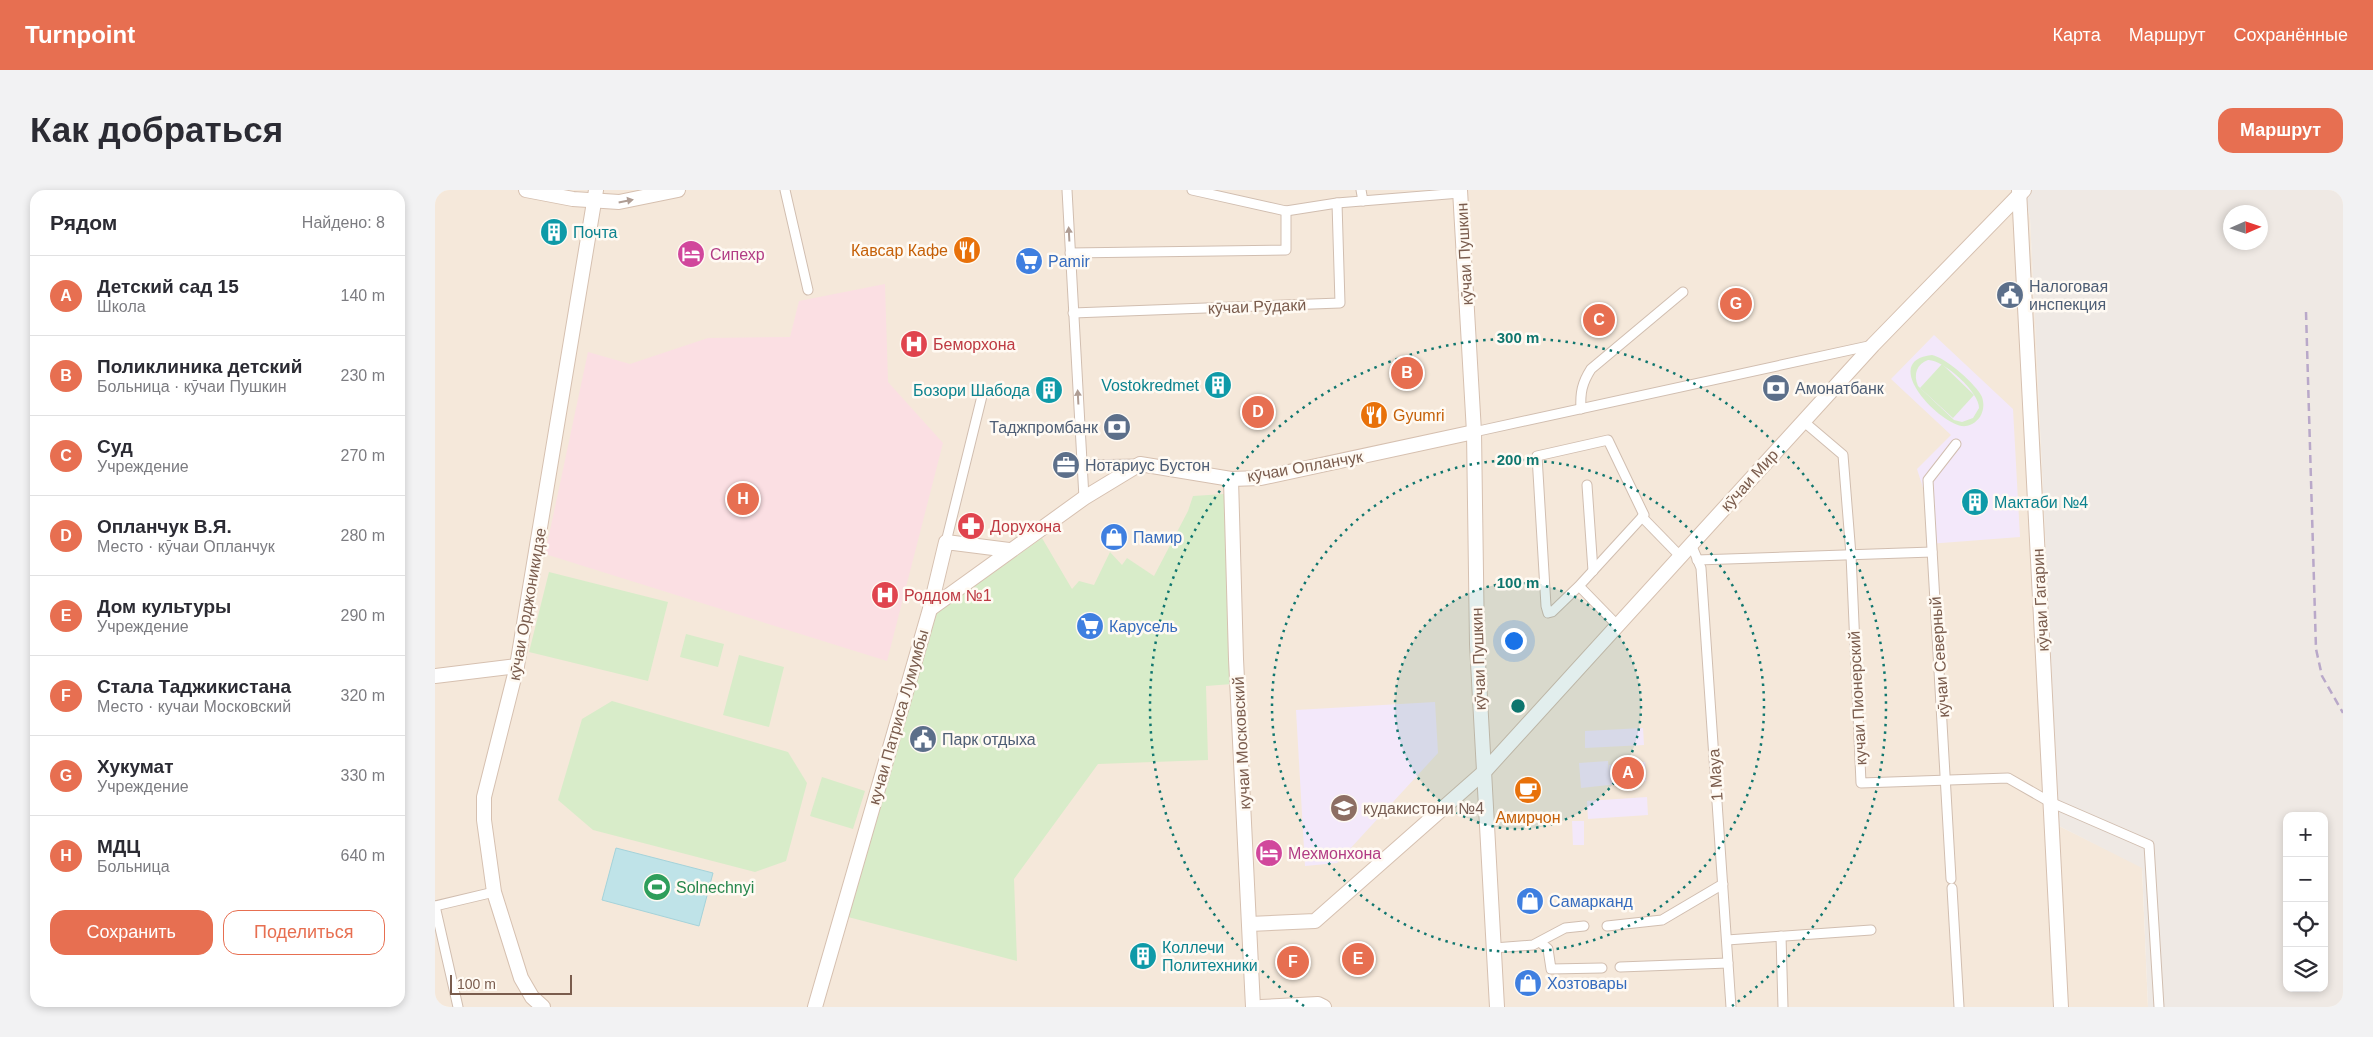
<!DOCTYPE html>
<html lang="ru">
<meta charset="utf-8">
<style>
body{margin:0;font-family:Helvetica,sans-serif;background:#f2f2f3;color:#2b2b33}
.controls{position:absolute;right:15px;bottom:15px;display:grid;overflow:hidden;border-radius:10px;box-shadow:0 2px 8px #0003}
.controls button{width:45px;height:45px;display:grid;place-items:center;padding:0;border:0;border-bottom:1px solid #e1e1e2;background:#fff;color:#2b2b33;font:25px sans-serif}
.compass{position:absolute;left:1788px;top:15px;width:45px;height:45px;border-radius:50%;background:#fff;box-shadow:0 2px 8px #0003;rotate:87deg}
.scale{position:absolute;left:15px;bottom:12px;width:122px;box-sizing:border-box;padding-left:5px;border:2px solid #7a5c4d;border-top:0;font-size:14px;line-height:18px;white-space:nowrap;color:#7a5c4d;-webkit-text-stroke:4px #fffaf3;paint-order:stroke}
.you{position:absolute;left:1078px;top:450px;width:18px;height:18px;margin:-12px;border:4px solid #fff;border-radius:50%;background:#1a73e8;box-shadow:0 0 0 8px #1a73e833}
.badge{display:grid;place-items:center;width:32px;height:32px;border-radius:50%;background:#e76f51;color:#fff;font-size:16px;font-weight:700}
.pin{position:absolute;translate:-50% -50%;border:2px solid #fff;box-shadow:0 1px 5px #0006}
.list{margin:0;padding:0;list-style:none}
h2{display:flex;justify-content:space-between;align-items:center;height:65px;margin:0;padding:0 20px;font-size:21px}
h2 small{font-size:16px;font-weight:400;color:#7c7c81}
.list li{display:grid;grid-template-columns:32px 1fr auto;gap:15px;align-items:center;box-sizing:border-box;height:80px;padding:0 20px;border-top:1px solid #e1e1e2}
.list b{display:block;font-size:19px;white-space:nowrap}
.list p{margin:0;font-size:16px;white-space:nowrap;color:#7c7c81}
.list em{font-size:16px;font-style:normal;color:#7c7c81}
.actions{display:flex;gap:10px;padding:15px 20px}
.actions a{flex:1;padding:11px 0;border:1px solid #e76f51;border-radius:15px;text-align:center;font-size:18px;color:#e76f51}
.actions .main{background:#e76f51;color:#fff}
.icon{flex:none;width:28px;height:28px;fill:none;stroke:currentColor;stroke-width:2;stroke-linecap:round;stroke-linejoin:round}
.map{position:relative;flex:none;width:1908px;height:817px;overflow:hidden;border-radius:15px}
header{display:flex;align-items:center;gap:30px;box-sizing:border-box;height:70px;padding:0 25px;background:#e76f51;color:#fff}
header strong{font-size:24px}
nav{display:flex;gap:28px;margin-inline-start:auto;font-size:18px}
.intro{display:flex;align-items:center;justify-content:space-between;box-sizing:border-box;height:120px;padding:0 30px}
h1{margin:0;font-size:35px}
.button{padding:12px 22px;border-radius:15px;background:#e76f51;color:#fff;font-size:18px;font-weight:700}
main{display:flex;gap:30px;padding:0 30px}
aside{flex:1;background:#fff;border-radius:15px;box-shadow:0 2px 8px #0003}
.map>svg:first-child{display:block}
.residential{fill:#f5e8da}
.industrial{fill:#efe9e4;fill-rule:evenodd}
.education{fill:#f3e8fa}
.medical{fill:#fbdfe3}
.green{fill:#d8ecc9;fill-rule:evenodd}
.water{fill:#bfe3e8;stroke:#a5d3da}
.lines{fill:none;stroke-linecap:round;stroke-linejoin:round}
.street-casing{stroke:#d1beb0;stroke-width:11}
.secondary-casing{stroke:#d6c0b0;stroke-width:16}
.street{stroke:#fff;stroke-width:9}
.secondary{stroke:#fff;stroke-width:14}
.rail{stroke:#b9a8c9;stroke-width:2.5;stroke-dasharray:8 5;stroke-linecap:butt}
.oneway{fill:#af9d94}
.ring{fill:none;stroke:#0f766e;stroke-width:2.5;stroke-dasharray:2.5 5}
.labels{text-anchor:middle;stroke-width:5;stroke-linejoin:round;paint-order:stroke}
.culture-label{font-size:16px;fill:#0d838f;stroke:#fffaf3;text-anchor:start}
.food-label{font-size:16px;fill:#c56008;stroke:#fffaf3;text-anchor:end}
.hotel-label{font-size:16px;fill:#b23c85;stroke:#fffaf3;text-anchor:start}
.street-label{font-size:16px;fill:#7a5c4d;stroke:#fffaf3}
.shop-label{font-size:16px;fill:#366cbe;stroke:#fffaf3;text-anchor:start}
.service-label{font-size:16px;fill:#4e5e75;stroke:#fffaf3;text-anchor:start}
.health-label{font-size:16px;fill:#be3a42;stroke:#fffaf3;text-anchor:start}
.education-label{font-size:16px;fill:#785e54;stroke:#fffaf3;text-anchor:start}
.leisure-label{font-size:16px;fill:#27864d;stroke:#fffaf3;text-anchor:start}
.centre{fill:#0f766e;stroke:#fffaf3;stroke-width:2.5}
.ring-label{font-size:15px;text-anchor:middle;font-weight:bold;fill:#0f766e;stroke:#fffaf3;stroke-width:5;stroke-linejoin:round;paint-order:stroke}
</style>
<header>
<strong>Turnpoint</strong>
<nav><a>Карта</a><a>Маршрут</a><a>Сохранённые</a></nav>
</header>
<div class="intro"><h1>Как добраться</h1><a class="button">Маршрут</a></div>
<main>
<aside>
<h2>Рядом<small>Найдено: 8</small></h2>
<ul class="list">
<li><span class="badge">A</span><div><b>Детский сад 15</b><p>Школа</p></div><em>140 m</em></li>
<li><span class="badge">B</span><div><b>Поликлиника детский</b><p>Больница · кӯчаи Пушкин</p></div><em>230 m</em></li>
<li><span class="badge">C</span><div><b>Суд</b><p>Учреждение</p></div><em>270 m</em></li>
<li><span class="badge">D</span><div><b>Опланчук В.Я.</b><p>Место · кӯчаи Опланчук</p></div><em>280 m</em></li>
<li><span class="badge">E</span><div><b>Дом культуры</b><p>Учреждение</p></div><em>290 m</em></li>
<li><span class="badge">F</span><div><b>Стала Таджикистана</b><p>Место · кучаи Московский</p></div><em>320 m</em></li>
<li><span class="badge">G</span><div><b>Хукумат</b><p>Учреждение</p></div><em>330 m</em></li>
<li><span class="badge">H</span><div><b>МДЦ</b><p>Больница</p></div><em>640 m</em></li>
</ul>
<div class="actions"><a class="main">Сохранить</a><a>Поделиться</a></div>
</aside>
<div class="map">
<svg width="1908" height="817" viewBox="0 0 1908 817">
<rect width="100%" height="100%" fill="#fdf6ec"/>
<path class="residential" d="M 0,0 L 1588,0 L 1595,28 L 1624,636 L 1707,677 L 1713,817 L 0,817 Z"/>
<path class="industrial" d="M 1588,0 L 1908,0 L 1908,817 L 1713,817 L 1707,678 L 1624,636 L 1595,28 ZM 1796,22 L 1826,22 L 1826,52 L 1796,52 ZM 1852,626 L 1889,626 L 1889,798 L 1852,798 Z"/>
<g class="education">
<path d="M 1499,145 L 1578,219 L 1585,347 L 1493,354 L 1489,301 L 1482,279 L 1516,245 L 1456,189 Z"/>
<path d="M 1000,512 L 1003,563 L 902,673 L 870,676 L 861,520 Z"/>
<path d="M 1208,538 L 1209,555 L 1150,558 L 1150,541 Z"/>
<path d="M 1173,571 L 1174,582 L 1174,575 L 1210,572 L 1211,591 L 1146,598 L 1144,573 Z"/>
<path d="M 1212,607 L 1213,625 L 1153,629 L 1152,611 Z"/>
<path d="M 1137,631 L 1149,631 L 1149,655 L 1138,655 Z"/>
</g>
<path class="medical" d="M 450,94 L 453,192 L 508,253 L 452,471 L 110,364 L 153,162 L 195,174 L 273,148 L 355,147 L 364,111 Z"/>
<g class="green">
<path d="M 1497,165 C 1510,167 1542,195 1547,207 C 1549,213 1549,219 1546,225 C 1543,231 1537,235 1531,236 C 1510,240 1441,171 1497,165 ZM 1493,170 C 1508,169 1545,203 1544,218 L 1538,228 L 1527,232 L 1519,230 L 1483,196 C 1478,184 1482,174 1493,170 Z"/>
<path d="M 1507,174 L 1539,205 L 1518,228 L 1485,198 Z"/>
<path d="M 789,304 L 797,494 L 771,496 L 773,570 L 663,574 L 579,689 L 582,771 L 413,727 L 491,431 L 607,348 L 637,399 L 644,391 L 659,395 L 675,362 L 687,375 L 692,368 L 719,386 L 753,321 L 758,306 Z"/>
<path d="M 114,382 L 233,412 L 213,491 L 94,462 Z"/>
<path d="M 251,444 L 289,454 L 283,477 L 245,467 Z"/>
<path d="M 304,465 L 349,477 L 334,537 L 288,525 Z"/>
<path d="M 177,511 L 353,562 L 372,593 L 351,671 L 320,682 L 158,640 L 123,610 L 147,529 Z"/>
<path d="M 387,587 L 430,601 L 418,639 L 375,626 Z"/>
</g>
<path class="water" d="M 181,658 L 278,683 L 264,736 L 167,710 Z"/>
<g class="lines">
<g class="street-casing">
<g id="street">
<path d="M 350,0 L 373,100"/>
<path d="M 632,0 L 649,308"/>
<path d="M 757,0 L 851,21 L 902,13 L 1025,3"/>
<path d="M 926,0 L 928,11"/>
<path d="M 635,63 L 851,60 L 851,21"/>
<path d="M 638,123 L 905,113 L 902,13"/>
<path d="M 1146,219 C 1145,203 1147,193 1156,179 L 1248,102"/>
<path d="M 1368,231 L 1408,265 L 1416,365 L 1426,593 L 1573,588 L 1615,612 L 1714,655 L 1724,817"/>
<path d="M 1039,242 L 1438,155"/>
<path d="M 647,275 L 702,274"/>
<path d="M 1152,295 L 1158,381"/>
<path d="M 1207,327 L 1245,366"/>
<path d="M 511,352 L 547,206"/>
<path d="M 1256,354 L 1266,378 L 1296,817"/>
<path d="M 1262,370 L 1497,362"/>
<path d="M 1144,396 L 1209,325 L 1173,250 L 1102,266 L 1111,416 L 1113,423 L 1117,422 L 1144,396 L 1182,435"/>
<path d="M 1516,689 L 1493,290 L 1521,254"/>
<path d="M 1517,698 L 1524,817"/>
<path d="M 0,716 L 23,817"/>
<path d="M 0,716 L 59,702"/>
<path d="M 1172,736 L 1227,730 L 1288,694"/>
<path d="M 1346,746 L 1348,817"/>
<path d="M 1292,750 L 1436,740"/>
<path d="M 1105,752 L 1113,759 L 1116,779 L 1167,778"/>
<path d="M 1059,758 L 1098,755 L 1130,738 L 1149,736"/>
<path d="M 1185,777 L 1293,773"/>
</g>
</g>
<g class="secondary-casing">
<g id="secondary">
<path d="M 91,0 L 138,9 L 184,12 L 243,0"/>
<path d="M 1025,0 L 1039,242 L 1042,454 L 1062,817"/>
<path d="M 1584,0 L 1626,817"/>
<path d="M 796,289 L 801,469 L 818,817"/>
<path d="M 495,419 L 649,308 L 705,274 L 796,289 L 826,288 L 1039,242"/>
<path d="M 0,486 L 82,476"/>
<path d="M 814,734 L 880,731 L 1049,582 L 1438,155 L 1589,0"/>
<path d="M 108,817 L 97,807 L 86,788 L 59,702 L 49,630 L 49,607 L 82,476 L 161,0"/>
<path d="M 380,817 L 495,419 L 511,352 L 574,360"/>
<path d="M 826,817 L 883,814 L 889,817"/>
</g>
</g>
<use href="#street" class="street"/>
<use href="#secondary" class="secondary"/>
<path class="rail" d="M 1871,122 L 1881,459 L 1887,486 L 1908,523"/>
</g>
<defs><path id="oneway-solid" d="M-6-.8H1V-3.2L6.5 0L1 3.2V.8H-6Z" transform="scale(1.25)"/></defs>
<g class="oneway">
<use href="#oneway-solid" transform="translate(191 11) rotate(-11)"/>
<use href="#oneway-solid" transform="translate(634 44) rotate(-93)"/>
<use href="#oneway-solid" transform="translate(643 207) rotate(-93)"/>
</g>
<circle cx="1083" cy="516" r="123" fill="#0f766e" fill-opacity=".12"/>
<g class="ring">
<circle cx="1083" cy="516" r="123"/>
<circle cx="1083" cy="516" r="246"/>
<path d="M869 816A368 368 0 1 1 1297 816"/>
</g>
<defs>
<g id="building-disc" transform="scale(1.4375)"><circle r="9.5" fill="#0f9aa8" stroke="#fffaf3"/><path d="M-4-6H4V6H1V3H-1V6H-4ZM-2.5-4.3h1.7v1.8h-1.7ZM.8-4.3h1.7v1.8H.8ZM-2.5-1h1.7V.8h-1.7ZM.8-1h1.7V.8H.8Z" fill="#fff"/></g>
<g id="restaurant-disc" transform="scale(1.4375)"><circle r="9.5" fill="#e8710a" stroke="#fffaf3"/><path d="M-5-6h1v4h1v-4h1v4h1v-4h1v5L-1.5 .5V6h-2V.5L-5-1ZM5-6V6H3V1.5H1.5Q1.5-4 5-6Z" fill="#fff"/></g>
<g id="hotel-disc" transform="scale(1.4375)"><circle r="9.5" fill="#d1479c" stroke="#fffaf3"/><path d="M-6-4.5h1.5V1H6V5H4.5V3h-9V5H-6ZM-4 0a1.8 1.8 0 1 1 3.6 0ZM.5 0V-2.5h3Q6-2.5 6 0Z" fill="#fff"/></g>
<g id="supermarket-disc" transform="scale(1.4375)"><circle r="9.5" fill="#3f7fe0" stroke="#fffaf3"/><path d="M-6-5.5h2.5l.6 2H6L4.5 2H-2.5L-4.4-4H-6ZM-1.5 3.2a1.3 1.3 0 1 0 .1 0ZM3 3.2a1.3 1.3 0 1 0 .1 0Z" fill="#fff"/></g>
<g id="civic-disc" transform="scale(1.4375)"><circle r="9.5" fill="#5c6f8a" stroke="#fffaf3"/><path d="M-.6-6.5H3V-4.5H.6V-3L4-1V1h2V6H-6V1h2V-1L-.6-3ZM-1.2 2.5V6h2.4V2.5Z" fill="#fff"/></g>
<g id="hospital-disc" transform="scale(1.4375)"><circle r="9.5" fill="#e0444e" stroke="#fffaf3"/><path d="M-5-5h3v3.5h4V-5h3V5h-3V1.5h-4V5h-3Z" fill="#fff"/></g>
<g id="bank-disc" transform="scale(1.4375)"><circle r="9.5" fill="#5c6f8a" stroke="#fffaf3"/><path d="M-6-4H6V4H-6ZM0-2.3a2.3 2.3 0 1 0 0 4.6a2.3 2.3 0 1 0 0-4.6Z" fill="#fff"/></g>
<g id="office-disc" transform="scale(1.4375)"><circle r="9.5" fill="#5c6f8a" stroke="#fffaf3"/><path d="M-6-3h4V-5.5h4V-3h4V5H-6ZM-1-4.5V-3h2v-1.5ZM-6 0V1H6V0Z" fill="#fff"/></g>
<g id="pharmacy-disc" transform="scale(1.4375)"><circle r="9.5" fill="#e0444e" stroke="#fffaf3"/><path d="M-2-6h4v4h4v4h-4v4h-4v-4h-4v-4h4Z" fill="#fff"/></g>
<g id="shop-disc" transform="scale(1.4375)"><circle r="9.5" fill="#3f7fe0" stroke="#fffaf3"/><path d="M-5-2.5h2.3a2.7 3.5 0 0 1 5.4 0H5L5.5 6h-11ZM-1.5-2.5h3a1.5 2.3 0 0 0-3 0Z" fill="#fff"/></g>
<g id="cafe-disc" transform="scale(1.4375)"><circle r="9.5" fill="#e8710a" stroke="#fffaf3"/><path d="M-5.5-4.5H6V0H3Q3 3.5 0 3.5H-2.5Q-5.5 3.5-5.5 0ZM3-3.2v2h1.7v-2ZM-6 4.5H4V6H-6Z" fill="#fff"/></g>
<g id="school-disc" transform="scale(1.4375)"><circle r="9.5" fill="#8d6e63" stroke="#fffaf3"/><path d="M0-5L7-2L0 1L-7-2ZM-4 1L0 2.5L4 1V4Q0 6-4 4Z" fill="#fff"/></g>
<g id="stadium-disc" transform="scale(1.4375)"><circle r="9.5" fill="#2e9e5b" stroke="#fffaf3"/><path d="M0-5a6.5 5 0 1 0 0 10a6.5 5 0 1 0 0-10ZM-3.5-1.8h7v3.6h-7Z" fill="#fff"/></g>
</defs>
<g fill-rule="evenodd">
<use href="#building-disc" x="119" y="42"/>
<use href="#restaurant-disc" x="532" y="60"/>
<use href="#hotel-disc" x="256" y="64"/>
<use href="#supermarket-disc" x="594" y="71"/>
<use href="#civic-disc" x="1575" y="105"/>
<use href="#hospital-disc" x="479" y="154"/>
<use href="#building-disc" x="783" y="195"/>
<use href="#bank-disc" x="1341" y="198"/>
<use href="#building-disc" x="614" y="200"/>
<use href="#restaurant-disc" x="939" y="225"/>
<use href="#bank-disc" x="682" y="237"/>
<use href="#office-disc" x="631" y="275"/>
<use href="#building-disc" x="1540" y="312"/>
<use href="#pharmacy-disc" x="536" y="336"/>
<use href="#shop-disc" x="679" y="347"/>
<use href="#hospital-disc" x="450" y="405"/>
<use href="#supermarket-disc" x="655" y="436"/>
<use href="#civic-disc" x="488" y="549"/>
<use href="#cafe-disc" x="1093" y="600"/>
<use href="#school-disc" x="909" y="618"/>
<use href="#hotel-disc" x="834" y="663"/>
<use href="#stadium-disc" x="222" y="697"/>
<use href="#shop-disc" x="1095" y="711"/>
<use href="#building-disc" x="708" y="766"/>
<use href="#shop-disc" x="1093" y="793"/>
</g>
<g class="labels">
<g class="culture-label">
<text x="138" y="48">Почта</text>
<text x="764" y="201" text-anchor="end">Vostokredmet</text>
<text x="595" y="206" text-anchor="end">Бозори Шабода</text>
<text x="1559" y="318">Мактаби №4</text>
<text x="727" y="763">Коллечи<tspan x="727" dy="18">Политехники</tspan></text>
</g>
<g class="food-label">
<text x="513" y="66">Кавсар Кафе</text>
<text x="958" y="231" text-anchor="start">Gyumri</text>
<text x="1093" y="633" text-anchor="middle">Амирчон</text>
</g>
<g class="hotel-label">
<text x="275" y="70">Сипехр</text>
<text x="853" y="669">Мехмонхона</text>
</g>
<g class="street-label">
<text transform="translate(1029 64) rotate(-93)" y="6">кӯчаи Пушкин</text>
<text transform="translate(822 116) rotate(-2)" y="6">кӯчаи Рӯдакӣ</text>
<text transform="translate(870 276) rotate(-10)" y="6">кӯчаи Опланчук</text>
<text transform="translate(1314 290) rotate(-48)" y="6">кӯчаи Мир</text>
<text transform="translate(1605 410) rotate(-93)" y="6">кӯчаи Гагарин</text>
<text transform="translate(92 414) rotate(-80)" y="6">кӯчаи Орджоникидзе</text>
<text transform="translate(1504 467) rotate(-94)" y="6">кӯчаи Северный</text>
<text transform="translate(1043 469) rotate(-92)" y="6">кӯчаи Пушкин</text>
<text transform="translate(1422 508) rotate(-93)" y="6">кучаи Пионерский</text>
<text transform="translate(463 527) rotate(-74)" y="6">кучаи Патриса Лумумбы</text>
<text transform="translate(806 553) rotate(-93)" y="6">кучаи Московский</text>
<text transform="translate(1280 585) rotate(-94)" y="6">1 Maya</text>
</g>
<g class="shop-label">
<text x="613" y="77">Pamir</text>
<text x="698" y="353">Памир</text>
<text x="674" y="442">Карусель</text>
<text x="1114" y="717">Самарканд</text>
<text x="1112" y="799">Хозтовары</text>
</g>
<g class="service-label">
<text x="1594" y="102">Налоговая<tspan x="1594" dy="18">инспекция</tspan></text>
<text x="1360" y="204">Амонатбанк</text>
<text x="663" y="243" text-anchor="end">Таджпромбанк</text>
<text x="650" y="281">Нотариус Бустон</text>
<text x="507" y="555">Парк отдыха</text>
</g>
<g class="health-label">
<text x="498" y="160">Беморхона</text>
<text x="555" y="342">Дорухона</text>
<text x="469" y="411">Роддом №1</text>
</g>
<g class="education-label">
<text x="928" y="624">кудакистони №4</text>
</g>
<g class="leisure-label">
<text x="241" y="703">Solnechnyi</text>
</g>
</g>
<circle cx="1083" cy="516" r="8" class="centre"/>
<g class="ring-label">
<text x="1083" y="153">300 m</text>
<text x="1083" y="275">200 m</text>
<text x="1083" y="398">100 m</text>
</g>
</svg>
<div class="controls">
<button>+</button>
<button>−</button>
<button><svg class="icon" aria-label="locate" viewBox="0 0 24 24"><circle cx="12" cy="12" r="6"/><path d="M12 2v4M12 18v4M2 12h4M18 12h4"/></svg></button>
<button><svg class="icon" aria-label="layers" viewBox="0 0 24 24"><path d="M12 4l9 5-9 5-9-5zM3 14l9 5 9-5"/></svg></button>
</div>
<svg class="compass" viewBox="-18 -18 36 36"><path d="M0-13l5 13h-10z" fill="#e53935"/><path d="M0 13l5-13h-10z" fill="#7c7c81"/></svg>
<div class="scale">100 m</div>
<div class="you"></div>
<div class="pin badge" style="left:1193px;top:583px">A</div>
<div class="pin badge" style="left:972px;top:183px">B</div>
<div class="pin badge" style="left:1164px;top:130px">C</div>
<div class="pin badge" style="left:823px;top:222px">D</div>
<div class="pin badge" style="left:923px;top:769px">E</div>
<div class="pin badge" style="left:858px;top:772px">F</div>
<div class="pin badge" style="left:1301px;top:114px">G</div>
<div class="pin badge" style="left:308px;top:309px">H</div>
</div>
</main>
